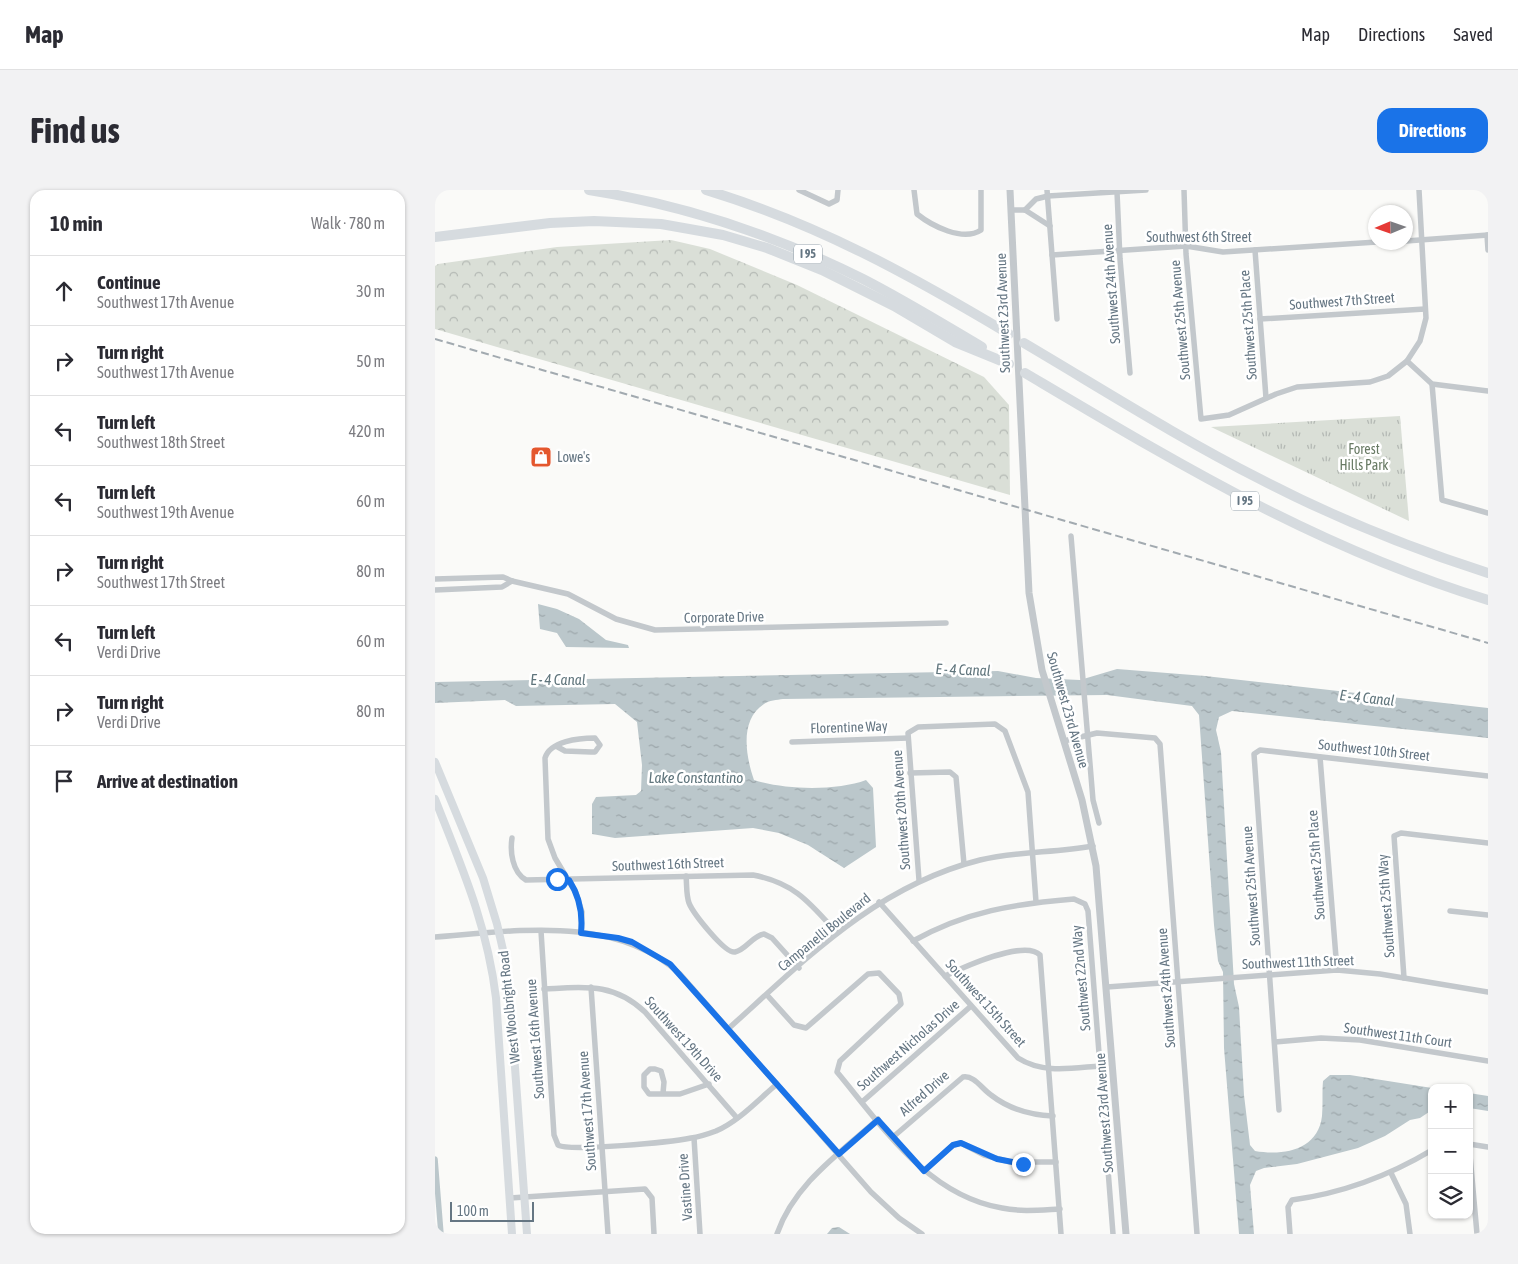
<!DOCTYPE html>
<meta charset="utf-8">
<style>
body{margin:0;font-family:"Asap Condensed",sans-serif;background:#f2f2f3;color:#2b2b33}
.controls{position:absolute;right:15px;bottom:15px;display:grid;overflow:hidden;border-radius:10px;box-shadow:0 1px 4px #0004}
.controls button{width:45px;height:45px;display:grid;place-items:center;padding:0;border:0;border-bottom:1px solid #e1e1e2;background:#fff;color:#2b2b33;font:25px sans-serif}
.compass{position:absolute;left:933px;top:15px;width:45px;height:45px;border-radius:50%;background:#fff;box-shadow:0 1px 4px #0004;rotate:268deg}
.scale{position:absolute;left:15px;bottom:12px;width:84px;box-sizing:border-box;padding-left:5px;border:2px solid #657683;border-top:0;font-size:14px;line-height:18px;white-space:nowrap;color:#657683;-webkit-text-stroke:4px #fff;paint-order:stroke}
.stop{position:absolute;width:15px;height:15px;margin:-11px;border:4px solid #1a73e8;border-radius:50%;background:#fff}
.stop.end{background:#1a73e8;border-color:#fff;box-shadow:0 1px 5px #0008}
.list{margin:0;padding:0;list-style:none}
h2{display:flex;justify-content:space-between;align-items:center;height:65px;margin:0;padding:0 20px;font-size:21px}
h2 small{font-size:16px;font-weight:400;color:#7c7c81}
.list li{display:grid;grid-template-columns:32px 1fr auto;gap:15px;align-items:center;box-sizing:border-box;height:70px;padding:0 20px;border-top:1px solid #e1e1e2}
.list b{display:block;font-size:19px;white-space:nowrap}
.list p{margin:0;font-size:16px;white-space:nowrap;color:#7c7c81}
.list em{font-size:16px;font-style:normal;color:#7c7c81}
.icon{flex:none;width:28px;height:28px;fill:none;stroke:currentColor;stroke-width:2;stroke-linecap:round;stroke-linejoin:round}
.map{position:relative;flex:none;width:1053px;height:1044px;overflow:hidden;border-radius:15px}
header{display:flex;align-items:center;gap:30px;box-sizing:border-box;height:70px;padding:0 25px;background:#fff;border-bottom:1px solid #e1e1e2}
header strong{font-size:24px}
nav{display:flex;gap:28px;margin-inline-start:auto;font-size:18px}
.intro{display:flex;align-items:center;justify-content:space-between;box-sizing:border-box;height:120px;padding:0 30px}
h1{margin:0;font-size:35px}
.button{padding:12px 22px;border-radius:15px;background:#1a73e8;color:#fff;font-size:18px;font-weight:700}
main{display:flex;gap:30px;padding:0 30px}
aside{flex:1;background:#fff;border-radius:15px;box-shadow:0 1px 4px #0004}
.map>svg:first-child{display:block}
.grass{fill:url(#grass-tufts)}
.forest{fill:url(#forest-crowns)}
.water{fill:url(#water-ripples)}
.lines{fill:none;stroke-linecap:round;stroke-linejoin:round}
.canal{stroke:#bbc7cb;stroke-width:5.5}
.minor{stroke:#c3c8cc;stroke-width:5.5}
.tertiary{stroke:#c3c8cc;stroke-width:7}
.secondary{stroke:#d6dbdf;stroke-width:8}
.motorway{stroke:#d6dbdf;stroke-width:10}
.rail{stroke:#a2aab0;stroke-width:2;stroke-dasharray:8 4;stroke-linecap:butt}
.route{stroke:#1a73e8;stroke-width:6}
.labels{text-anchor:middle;stroke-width:5;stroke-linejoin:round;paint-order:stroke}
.shield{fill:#fff;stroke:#939fa8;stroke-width:1}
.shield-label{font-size:12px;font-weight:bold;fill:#657683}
.street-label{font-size:14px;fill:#657683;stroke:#fff}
.park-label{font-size:14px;fill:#687a64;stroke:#fff}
.poi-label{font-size:14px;fill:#657683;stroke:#fff;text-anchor:start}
.water-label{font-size:15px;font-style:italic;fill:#60757c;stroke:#fff}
</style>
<header>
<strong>Map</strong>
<nav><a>Map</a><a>Directions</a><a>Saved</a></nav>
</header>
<div class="intro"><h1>Find us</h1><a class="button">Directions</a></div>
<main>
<aside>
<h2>10 min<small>Walk · 780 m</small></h2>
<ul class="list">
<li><svg class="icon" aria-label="ahead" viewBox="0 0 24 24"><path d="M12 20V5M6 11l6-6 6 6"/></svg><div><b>Continue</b><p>Southwest 17th Avenue</p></div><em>30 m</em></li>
<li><svg class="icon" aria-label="right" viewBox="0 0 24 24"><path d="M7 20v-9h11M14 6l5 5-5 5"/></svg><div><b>Turn right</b><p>Southwest 17th Avenue</p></div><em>50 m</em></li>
<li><svg class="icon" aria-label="left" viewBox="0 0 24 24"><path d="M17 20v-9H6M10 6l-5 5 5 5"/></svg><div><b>Turn left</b><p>Southwest 18th Street</p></div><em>420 m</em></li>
<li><svg class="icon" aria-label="left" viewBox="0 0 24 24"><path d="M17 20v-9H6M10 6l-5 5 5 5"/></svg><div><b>Turn left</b><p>Southwest 19th Avenue</p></div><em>60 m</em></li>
<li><svg class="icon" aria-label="right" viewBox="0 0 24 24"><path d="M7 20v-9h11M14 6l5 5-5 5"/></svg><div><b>Turn right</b><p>Southwest 17th Street</p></div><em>80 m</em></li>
<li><svg class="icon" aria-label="left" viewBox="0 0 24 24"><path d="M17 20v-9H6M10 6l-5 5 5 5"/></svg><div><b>Turn left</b><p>Verdi Drive</p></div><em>60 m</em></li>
<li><svg class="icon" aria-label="right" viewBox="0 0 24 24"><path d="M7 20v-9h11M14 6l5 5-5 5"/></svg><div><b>Turn right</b><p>Verdi Drive</p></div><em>80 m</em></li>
<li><svg class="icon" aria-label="arrive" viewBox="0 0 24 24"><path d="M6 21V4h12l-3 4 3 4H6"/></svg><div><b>Arrive at destination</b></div></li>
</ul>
</aside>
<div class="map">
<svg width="1053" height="1044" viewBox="0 0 1053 1044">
<defs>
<pattern id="grass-tufts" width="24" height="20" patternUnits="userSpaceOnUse" patternTransform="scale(1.25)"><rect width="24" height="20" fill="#dadfd7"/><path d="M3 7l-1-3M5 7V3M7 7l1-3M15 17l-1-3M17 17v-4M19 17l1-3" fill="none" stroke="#b4b9b4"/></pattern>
<pattern id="forest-crowns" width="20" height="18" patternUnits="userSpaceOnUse" patternTransform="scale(1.25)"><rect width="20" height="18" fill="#dadfd7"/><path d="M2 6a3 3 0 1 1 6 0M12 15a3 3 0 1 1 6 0" fill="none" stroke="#b4b9b4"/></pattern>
<pattern id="water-ripples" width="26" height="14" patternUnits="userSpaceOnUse" patternTransform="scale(1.25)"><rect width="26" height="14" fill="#bbc7cb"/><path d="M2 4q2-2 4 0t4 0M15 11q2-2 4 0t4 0" fill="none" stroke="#9ca6aa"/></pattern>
</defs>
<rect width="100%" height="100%" fill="#fafaf8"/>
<path class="grass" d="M 965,226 L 974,331 L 776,237 Z"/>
<path class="forest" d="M 236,50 L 275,59 L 362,95 L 549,187 L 574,215 L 575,305 L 0,139 L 0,76 L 3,74 L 122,57 Z"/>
<g class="water">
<path d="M 103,414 L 122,419 L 144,429 L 171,450 L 193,455 L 194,458 L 131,457 L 122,443 L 105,439 Z"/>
<path d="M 682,479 L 770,486 L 1053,518 L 1053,548 L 797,521 L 784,527 L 781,540 L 786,562 L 799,794 L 804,817 L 809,905 L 815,955 L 820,961 C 849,966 883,960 887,926 C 888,914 887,902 888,891 L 895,885 L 915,885 L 997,898 L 997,920 L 985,928 L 975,930 L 950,946 L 923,958 L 862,974 L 829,978 L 821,981 L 815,995 L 819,1044 L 804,1044 L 789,858 L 788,782 L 783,771 L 779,735 L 764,525 L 757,516 L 672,505 L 348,509 C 342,510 334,510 329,514 C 304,530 311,567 319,590 C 349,600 402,601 431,590 L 438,598 L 441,657 L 409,678 L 373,655 L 344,643 L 318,638 L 180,648 L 157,644 L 157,614 L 161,607 L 201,605 L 206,601 L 207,575 L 202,532 L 180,514 L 81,516 L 70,510 L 0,513 L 0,492 L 563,481 L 601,488 L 645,490 Z"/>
<path d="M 1034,903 L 1053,906 L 1053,921 L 1034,918 Z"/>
<path d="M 404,1037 L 415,1044 L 392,1044 L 397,1038 Z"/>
</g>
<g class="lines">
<path class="canal" d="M 0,969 L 6,1044"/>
<g class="minor">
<path d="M 364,0 L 394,14 L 402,10 L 403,0"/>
<path d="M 479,0 L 482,24 C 497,36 528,52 546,40 L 546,0"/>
<path d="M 612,0 L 622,129"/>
<path d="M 749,0 L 751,64 L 766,229 L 794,225 L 841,204 L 862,197 L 935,192 L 953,186 L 972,171 L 985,151 L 991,128 L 984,0"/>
<path d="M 682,2 L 685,69 L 695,183"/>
<path d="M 576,20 L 590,20 L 615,36"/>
<path d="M 590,20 L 601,9 L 613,6 L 711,0"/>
<path d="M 1052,45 L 1053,60"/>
<path d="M 971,51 L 1053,45"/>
<path d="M 820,60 L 831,208"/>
<path d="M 617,65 L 751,56 L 788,62 L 942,52"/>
<path d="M 825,129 L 990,119"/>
<path d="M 972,171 L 997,194 L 1053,201"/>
<path d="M 997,194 L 1007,310 L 1053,323"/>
<path d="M 636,346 L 658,610 L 664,633"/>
<path d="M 0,389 L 68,387 L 77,391 L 133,404 L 181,429 L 220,440 L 511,433"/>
<path d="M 0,400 L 67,397 L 77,391"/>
<path d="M 629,551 L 662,543 L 720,548 L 725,554 L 762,1044"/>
<path d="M 357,552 L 473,548"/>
<path d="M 121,556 L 130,561 L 156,562 L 160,562 L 165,555 L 160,548 C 144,548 115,551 110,568 L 113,649 L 120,668 L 141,703 L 147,722 L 146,743"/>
<path d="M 885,567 L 902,780"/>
<path d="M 475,583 L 515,582 L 521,587 L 529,674"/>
<path d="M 77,648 C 75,661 77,682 91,690 L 318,685 C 360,693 375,713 402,743"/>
<path d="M 251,686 C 252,695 251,705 254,713 C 258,723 290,764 300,762 C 311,760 317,746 329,744 L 337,748 L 364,778"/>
<path d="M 484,690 L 473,543 L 483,537 L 560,534 L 570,541 L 593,602 L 601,712"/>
<path d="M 444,712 L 583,868 C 608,884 637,878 665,876"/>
<path d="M 1015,721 L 1053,725"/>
<path d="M 106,741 L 119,945 L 123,955 C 134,962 237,952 256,948 C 264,947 273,944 281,941 C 304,931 323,910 342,894"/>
<path d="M 0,747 C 80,741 181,724 245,784 L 436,1002 L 464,1028 L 487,1044"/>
<path d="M 478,751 C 532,721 579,714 639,709 L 650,714 L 653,721 L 678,1044"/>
<path d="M 510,786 C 527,778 590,749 605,765 L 626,1044"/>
<path d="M 969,788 L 959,646 L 966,643 L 1053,653"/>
<path d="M 156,797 L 173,1044"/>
<path d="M 672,797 L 902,780 L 945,784 L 1053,802"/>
<path d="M 109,799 C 149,797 178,792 210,822 L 302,928"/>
<path d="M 332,805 L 359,835 L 371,838 L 433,784 L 444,783 L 464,804 L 466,814 L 405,871 L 402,882 C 447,936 493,1006 567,1018 C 586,1022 605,1020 625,1019"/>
<path d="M 293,839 C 371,769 441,696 545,670 C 582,661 620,663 658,656"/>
<path d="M 840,852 L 886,848 L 925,850 L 1053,871"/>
<path d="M 228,903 L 229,892 L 226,881 L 220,879 L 215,879 L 209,885 L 209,897 L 214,904 L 245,904 L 274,894"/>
<path d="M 427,912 L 536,816"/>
<path d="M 844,920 L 819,564 L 825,560 L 1053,586"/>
<path d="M 458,947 L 528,887 C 539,885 547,899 556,905 C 574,919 595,925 618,926"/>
<path d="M 259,948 L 265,1044"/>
<path d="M 489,981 L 518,955 L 526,953 L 549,965 L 575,972 L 621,972"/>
<path d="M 956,983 L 971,1014 L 975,1044"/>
<path d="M 75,1008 L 210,999 L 217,1008 L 219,1044"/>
<path d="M 342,1044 C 359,994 405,963 443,929"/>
<path d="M 855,1044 L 853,1017 L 857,1010 C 908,1003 952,987 997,960"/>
<path d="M 1042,1044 L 1034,954 L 1053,957"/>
</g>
<path class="tertiary" d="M 575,0 L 594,403 L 607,480 L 647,610 L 661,676 L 691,1044"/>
<g class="secondary">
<path d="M 0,572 L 48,688 L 62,734 L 71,773 L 76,822 L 92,1044"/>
<path d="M 0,609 C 27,678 52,734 61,808 L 77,1044"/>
</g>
<g class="motorway">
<path d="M 154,0 C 249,15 342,46 428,89 C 469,110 508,134 547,157"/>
<path d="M 271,0 C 383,34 475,85 574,144"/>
<path d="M 0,47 L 115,33 L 159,31 L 226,34 L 288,45 L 332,58 L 387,80 L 459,116 L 520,152 L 574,174"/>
<path d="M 589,153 C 667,199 744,248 825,289 C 898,327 975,358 1053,383"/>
<path d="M 590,183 C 742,273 882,358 1053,410"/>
</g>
<path class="rail" d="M 0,149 L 1053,453"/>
</g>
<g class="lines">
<path class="route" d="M 122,689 L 134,690 C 145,707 148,724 146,743 L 183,748 L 197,752 L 235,774 L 404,964 L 443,930 L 489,981 L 518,955 L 526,953 L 562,969 L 588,974"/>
</g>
<defs>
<g id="shop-square" transform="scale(1.125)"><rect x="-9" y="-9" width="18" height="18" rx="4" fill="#e4572e" stroke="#fff"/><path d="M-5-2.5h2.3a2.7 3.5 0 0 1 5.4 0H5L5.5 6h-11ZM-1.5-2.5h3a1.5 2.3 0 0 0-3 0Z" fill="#fff"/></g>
</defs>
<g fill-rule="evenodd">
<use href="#shop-square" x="106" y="267"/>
</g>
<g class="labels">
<g class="shield">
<rect x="359" y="54.5" width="28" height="19" rx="4"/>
<rect x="796" y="301.5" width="28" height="19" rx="4"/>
</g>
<g class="shield-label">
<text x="373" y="68">I 95</text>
<text x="810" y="315">I 95</text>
</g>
<g class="street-label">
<text x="764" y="52">Southwest 6th Street</text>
<text transform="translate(676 94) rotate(-94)" y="5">Southwest 24th Avenue</text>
<text transform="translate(907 111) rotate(-4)" y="5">Southwest 7th Street</text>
<text transform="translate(568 123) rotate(-92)" y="5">Southwest 23rd Avenue</text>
<text transform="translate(745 130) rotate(-95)" y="5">Southwest 25th Avenue</text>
<text transform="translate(813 135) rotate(-94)" y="5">Southwest 25th Place</text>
<text transform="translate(289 427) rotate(-1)" y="5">Corporate Drive</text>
<text transform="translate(633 520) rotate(74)" y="5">Southwest 23rd Avenue</text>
<text transform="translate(414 537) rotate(-2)" y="5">Florentine Way</text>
<text transform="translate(939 560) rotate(6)" y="5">Southwest 10th Street</text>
<text transform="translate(466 620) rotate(-94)" y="5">Southwest 20th Avenue</text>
<text transform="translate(233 674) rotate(-2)" y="5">Southwest 16th Street</text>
<text transform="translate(881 675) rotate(-94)" y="5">Southwest 25th Place</text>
<text transform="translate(816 696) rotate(-94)" y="5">Southwest 25th Avenue</text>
<text transform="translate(951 716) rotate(-94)" y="5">Southwest 25th Way</text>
<text transform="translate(389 742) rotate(-39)" y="5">Campanelli Boulevard</text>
<text transform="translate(863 772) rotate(-2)" y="5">Southwest 11th Street</text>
<text transform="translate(646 788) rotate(-95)" y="5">Southwest 22nd Way</text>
<text transform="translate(731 798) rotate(-94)" y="5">Southwest 24th Avenue</text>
<text transform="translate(551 813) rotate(48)" y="5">Southwest 15th Street</text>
<text transform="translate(74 817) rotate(-96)" y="5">West Woolbright Road</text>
<text transform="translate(963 845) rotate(8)" y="5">Southwest 11th Court</text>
<text transform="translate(100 849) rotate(-94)" y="5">Southwest 16th Avenue</text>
<text transform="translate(249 849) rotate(48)" y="5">Southwest 19th Drive</text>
<text transform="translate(473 855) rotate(-41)" y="5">Southwest Nicholas Drive</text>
<text transform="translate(489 903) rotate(-41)" y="5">Alfred Drive</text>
<text transform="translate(152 921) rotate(-94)" y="5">Southwest 17th Avenue</text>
<text transform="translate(669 923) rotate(-94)" y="5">Southwest 23rd Avenue</text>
<text transform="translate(250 997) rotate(-94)" y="5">Vastine Drive</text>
</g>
<g class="park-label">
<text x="929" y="264">Forest<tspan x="929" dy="16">Hills Park</tspan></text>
</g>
<g class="poi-label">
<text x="122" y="272">Lowe's</text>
</g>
<g class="water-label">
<text transform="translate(528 480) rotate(2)" y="5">E - 4 Canal</text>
<text x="123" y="495">E - 4 Canal</text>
<text transform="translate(932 508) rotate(6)" y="5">E - 4 Canal</text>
<text x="261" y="593">Lake Constantino</text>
</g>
</g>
</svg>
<div class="controls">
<button>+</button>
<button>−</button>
<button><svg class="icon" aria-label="layers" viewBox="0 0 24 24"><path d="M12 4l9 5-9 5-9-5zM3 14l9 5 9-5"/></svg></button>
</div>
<svg class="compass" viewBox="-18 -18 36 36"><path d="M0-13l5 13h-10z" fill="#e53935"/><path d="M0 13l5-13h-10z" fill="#7c7c81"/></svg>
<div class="scale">100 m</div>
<div class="stop" style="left:122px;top:689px"></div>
<div class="stop end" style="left:588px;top:974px"></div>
</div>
</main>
